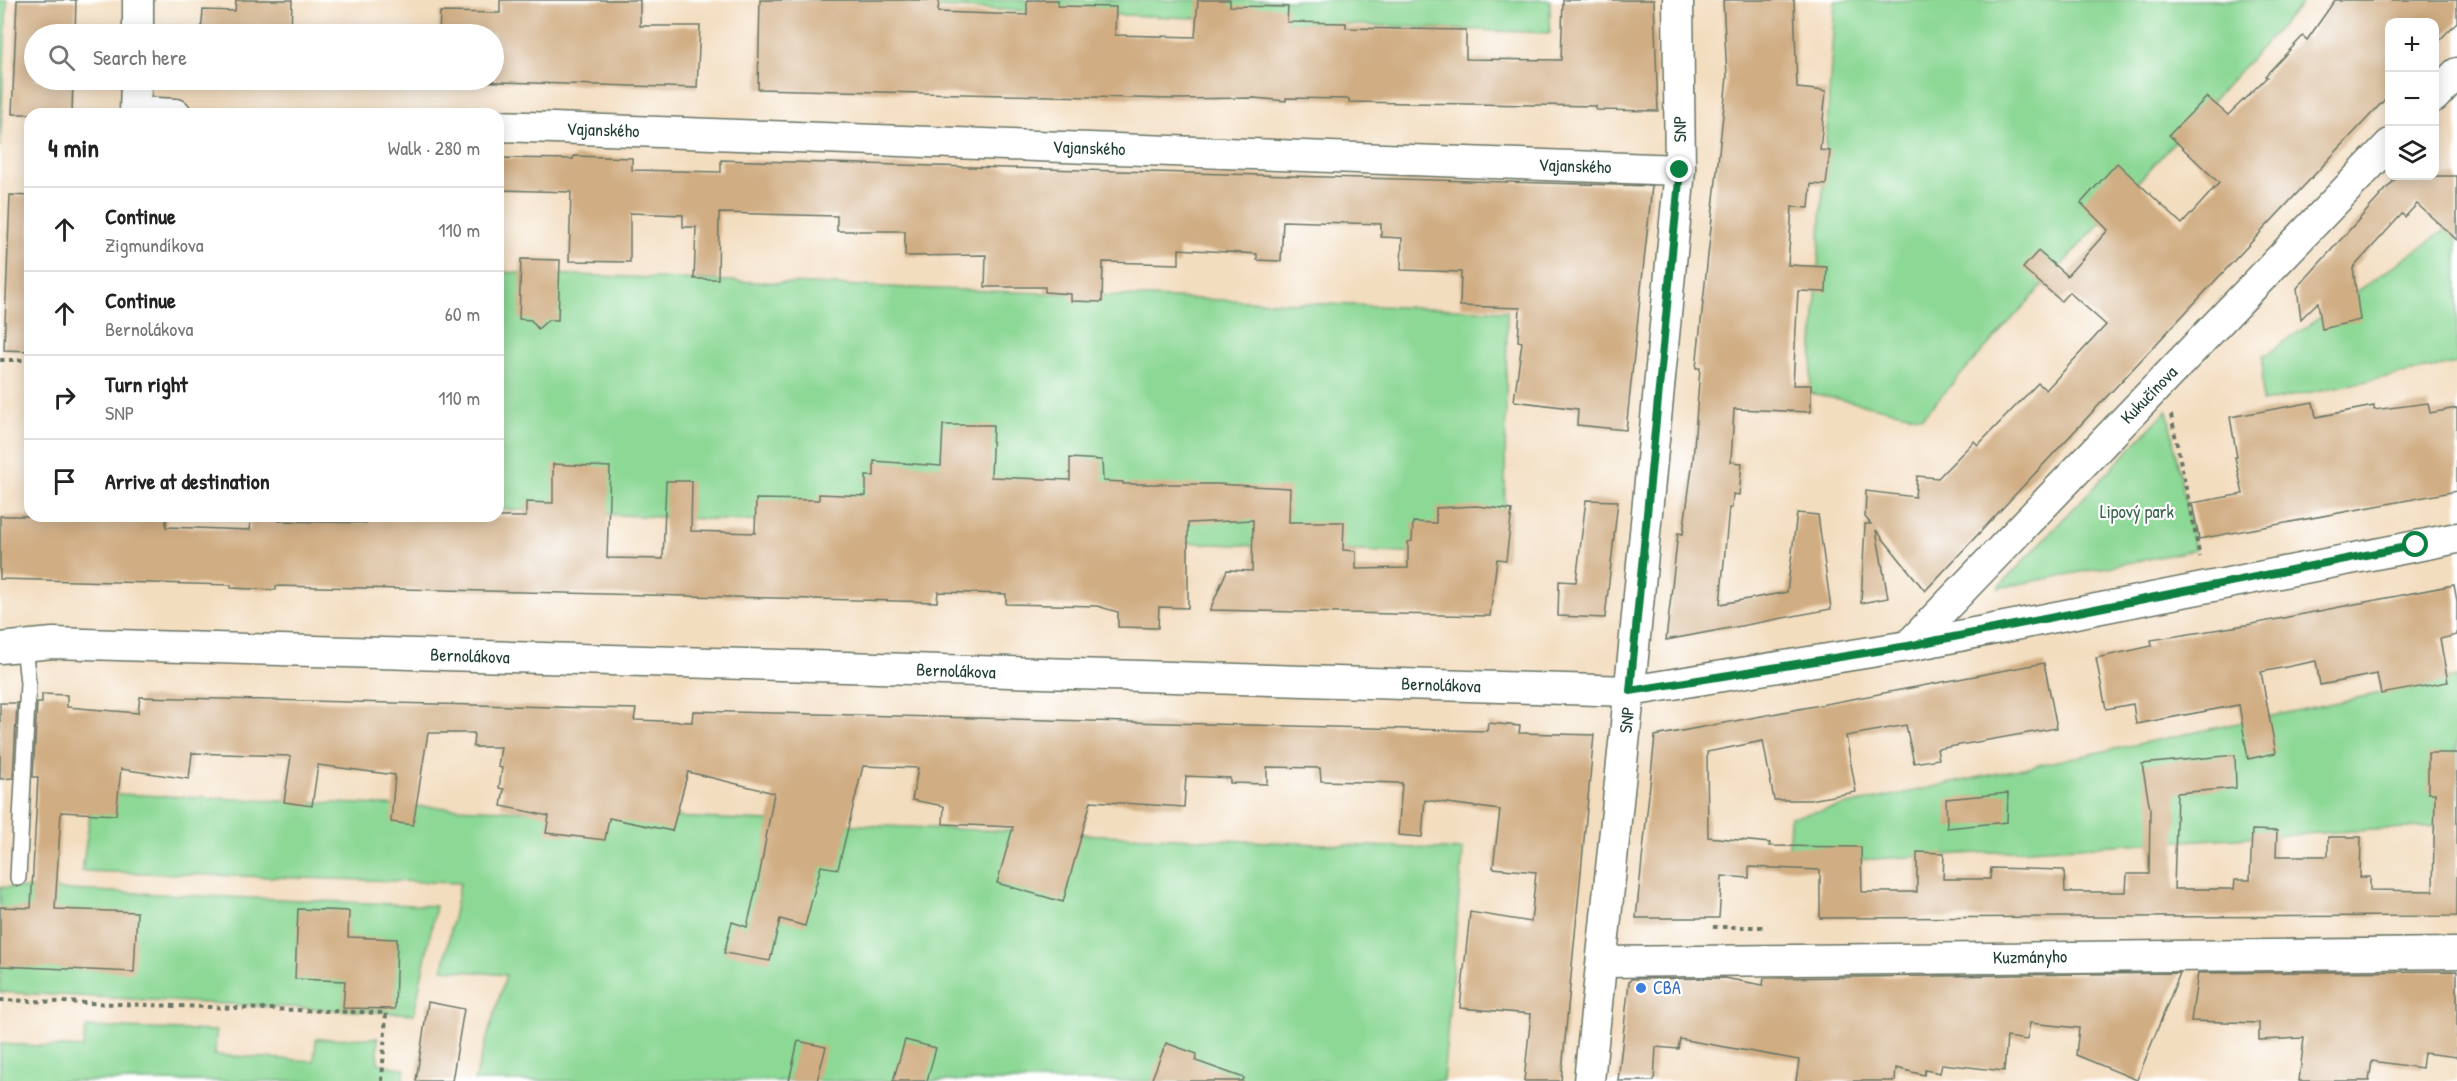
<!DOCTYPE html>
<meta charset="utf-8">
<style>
body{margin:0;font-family:"Patrick Hand",sans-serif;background:#f2f2f2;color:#222}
.controls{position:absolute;right:18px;top:18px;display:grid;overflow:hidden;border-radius:12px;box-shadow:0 3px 15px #0003}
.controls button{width:54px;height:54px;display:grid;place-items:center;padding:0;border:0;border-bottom:2px solid #e0e0e0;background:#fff;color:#222;font:30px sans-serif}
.stop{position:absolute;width:18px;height:18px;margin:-14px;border:4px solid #0b8043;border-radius:50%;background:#fff}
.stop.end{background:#0b8043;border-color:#fff;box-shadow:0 2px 6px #0008}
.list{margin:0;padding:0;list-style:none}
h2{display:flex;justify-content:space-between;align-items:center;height:78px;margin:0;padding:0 24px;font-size:26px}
h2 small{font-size:20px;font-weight:400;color:#767676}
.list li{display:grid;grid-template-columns:39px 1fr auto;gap:18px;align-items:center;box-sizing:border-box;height:84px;padding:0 24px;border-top:2px solid #e0e0e0}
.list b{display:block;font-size:22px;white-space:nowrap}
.list p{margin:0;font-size:20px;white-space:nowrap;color:#767676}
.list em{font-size:20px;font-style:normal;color:#767676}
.icon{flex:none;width:33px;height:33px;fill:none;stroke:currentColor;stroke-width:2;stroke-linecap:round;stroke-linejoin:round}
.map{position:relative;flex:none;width:2457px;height:1081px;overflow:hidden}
.search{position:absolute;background:#fff;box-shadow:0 3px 15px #0003;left:24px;top:24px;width:480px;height:66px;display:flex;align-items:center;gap:15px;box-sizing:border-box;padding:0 21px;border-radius:33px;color:#767676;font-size:22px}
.panel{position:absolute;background:#fff;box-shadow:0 3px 15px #0003;left:24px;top:108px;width:480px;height:414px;border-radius:18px}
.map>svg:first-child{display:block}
.green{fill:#8cd895;stroke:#568a64;stroke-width:1.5}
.building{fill:#d0ad83}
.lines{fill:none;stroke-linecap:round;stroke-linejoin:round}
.lane-casing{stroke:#697565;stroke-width:18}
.street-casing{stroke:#697565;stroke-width:33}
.path{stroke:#697565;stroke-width:4;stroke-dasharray:4.5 4.5;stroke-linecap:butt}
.lane{stroke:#fff;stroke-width:15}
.street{stroke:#fff;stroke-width:30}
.route{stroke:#0b8043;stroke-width:8}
.shop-dot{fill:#3f7fe0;stroke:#fff;stroke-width:2}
.labels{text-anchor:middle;stroke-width:4.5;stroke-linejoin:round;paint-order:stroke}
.street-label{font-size:18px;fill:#1f3d34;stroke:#fff}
.park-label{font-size:18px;fill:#3a644c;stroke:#fff}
.shop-label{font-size:18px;fill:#366cbe;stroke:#fff;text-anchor:start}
</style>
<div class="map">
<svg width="2457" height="1081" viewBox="0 0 2457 1081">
<rect width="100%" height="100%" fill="#fff"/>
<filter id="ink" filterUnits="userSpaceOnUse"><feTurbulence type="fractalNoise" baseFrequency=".0167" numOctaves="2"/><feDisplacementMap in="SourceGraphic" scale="12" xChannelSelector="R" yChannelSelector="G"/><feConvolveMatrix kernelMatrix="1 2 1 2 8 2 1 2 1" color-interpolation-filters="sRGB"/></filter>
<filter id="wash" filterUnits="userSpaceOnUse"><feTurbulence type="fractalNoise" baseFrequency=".008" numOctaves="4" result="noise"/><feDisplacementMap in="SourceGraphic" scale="24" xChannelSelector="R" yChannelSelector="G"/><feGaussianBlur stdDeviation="1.35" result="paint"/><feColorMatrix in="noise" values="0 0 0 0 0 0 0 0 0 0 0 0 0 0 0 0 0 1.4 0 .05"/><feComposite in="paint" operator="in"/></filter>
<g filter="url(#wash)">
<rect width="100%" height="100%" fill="#f3ddbf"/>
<g class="green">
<path d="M 0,0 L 7,0 L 0,147 Z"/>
<path d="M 766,0 L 1550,0 L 1550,33 Z"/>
<path d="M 1835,0 L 2305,0 L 1922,417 L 1810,393 Z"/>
<path d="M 2457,222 L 2457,363 L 2262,402 L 2263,357 Z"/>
<path d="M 498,272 L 1507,311 L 1504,558 L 498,509 Z"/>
<path d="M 2167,410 L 2195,550 L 1998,588 Z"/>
<path d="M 2457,677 L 2457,825 L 1788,864 L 1790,817 Z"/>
<path d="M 93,793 L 1463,850 L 1443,1081 L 474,1081 L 506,975 L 443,969 L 460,883 L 82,871 Z"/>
<path d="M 0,887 L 436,906 L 414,1014 L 0,992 Z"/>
<path d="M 86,1027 L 216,1031 L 215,1055 L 314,1061 L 316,1039 L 378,1038 L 378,1063 L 405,1069 L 403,1081 L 0,1081 L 0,1044 L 83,1048 Z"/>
</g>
<g id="blocks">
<g class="building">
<path d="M 17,0 L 76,0 L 75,34 L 34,34 L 34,80 L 73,80 L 72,114 L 12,114 Z"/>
<path d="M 236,0 L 292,0 L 291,34 L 201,34 L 203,10 L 235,11 Z"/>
<path d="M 500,0 L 640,0 L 640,26 L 700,26 L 697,88 L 438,80 L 494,80 L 494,34 L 439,34 L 440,12 L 500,13 Z"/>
<path d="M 760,0 L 939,0 L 938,12 L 1027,15 L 1027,0 L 1058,0 L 1058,6 L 1116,7 L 1115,35 L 1195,37 L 1198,0 L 1230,0 L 1230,6 L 1288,7 L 1287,22 L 1346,23 L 1346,28 L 1466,30 L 1466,59 L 1561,60 L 1563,0 L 1654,0 L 1658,111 L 1596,110 L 1596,106 L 1349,102 L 1349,99 L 1286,98 L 1286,101 L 1254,98 L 1174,99 L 758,89 Z"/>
<path d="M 1723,0 L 1794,0 L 1797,88 L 1826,91 L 1820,150 L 1830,151 L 1826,185 L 1811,184 L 1809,208 L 1792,207 L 1788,265 L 1827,267 L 1826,292 L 1798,291 L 1793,385 L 1811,385 L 1811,412 L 1734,409 L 1731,462 L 1742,463 L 1739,495 L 1733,494 L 1732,508 L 1729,508 L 1720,604 L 1787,592 L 1797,513 L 1818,515 L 1831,609 L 1666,640 L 1678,533 L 1683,534 L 1693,460 L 1700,368 L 1696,368 L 1727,77 Z"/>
<path d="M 2335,0 L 2457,0 L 2457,22 L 2434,46 L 2434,22 L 2390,22 L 2390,94 L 1925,591 L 1876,530 L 1888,598 L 1861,603 L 1865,524 L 1871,524 L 1865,517 L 1866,491 L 1915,497 L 1917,476 L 1938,478 L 1974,441 L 1978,445 L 2038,383 L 2046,390 L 2106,325 L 2069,292 L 2061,301 L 2023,268 L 2038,251 L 2067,276 L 2108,230 L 2081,203 L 2117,163 L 2182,224 L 2219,183 L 2169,135 L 2207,97 L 2228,115 L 2267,77 L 2265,76 L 2303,36 L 2307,40 Z"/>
<path d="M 574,156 L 632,158 L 632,170 L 721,172 L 721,160 L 1652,186 L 1626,430 L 1577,425 L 1578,409 L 1514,401 L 1522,342 L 1518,341 L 1520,308 L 1460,306 L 1461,272 L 1401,270 L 1402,238 L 1381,237 L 1381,224 L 1283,221 L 1281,261 L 1257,260 L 1257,254 L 1179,249 L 1179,264 L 1103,262 L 1102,302 L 1071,301 L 1071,294 L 1045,292 L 1045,287 L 985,287 L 986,255 L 905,256 L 905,231 L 837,231 L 837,216 L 719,213 L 718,279 L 694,279 L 696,227 L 683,227 L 683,215 L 630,213 L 630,262 L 569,261 L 571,192 L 498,190 L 498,158 L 573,159 Z"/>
<path d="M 2398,176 L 2457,176 L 2457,240 L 2417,204 L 2405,217 L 2402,214 L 2353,268 L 2360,320 L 2322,329 L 2318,302 L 2301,319 L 2297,288 Z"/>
<path d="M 10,195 L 30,196 L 30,351 L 4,350 Z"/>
<path d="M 521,259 L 560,260 L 558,320 L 548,320 L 538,329 L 531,320 L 519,319 Z"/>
<path d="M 2313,402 L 2316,417 L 2374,406 L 2374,410 L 2428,403 L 2430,413 L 2457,408 L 2457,491 L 2199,539 L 2192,503 L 2243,494 L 2235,457 L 2237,457 L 2230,417 Z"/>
<path d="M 943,425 L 993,425 L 991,477 L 1070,480 L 1070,458 L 1102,460 L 1103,481 L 1123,482 L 1123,484 L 1216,484 L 1290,488 L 1289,522 L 1344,522 L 1343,550 L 1356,551 L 1356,569 L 1408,568 L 1408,542 L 1412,541 L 1413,522 L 1436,523 L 1436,508 L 1476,506 L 1512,510 L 1506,560 L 1497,559 L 1490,616 L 1210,610 L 1227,570 L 1252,571 L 1253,520 L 1188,523 L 1188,608 L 1159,607 L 1158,628 L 1118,627 L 1118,612 L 1097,606 L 1006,604 L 1006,594 L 938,592 L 937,602 L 320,587 L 276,586 L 276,590 L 231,588 L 231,585 L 0,579 L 0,516 L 166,516 L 166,527 L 250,530 L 251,516 L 279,516 L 279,521 L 366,523 L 366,516 L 526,517 L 526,502 L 553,503 L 553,464 L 610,467 L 607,558 L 663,559 L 666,481 L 692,481 L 691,531 L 755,533 L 756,499 L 819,500 L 819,494 L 866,496 L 866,476 L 874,476 L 874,461 L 941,466 Z"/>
<path d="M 1586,500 L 1618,501 L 1605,618 L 1558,616 L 1559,581 L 1576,582 Z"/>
<path d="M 2454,585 L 2457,601 L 2457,635 L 2440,639 L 2448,682 L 2381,694 L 2377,674 L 2320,685 L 2316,661 L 2261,672 L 2276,753 L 2248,759 L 2239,705 L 2136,724 L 2133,704 L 2106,709 L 2096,658 L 2152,646 L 2151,640 L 2252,624 Z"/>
<path d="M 2044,663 L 2057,728 L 1937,749 L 1939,759 L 1914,763 L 1906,725 L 1846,736 L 1856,792 L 1810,800 L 1774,800 L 1763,741 L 1707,752 L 1708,837 L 1770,843 L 1769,846 L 1861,847 L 1862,892 L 1917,892 L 1917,852 L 1944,853 L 1943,879 L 1990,879 L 1991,868 L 2064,870 L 2065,892 L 2126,892 L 2127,874 L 2149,874 L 2150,809 L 2142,764 L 2235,755 L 2236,788 L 2177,793 L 2174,889 L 2234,889 L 2235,880 L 2250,880 L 2252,830 L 2277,831 L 2276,856 L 2328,856 L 2328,837 L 2361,837 L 2360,877 L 2370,877 L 2370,890 L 2433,891 L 2435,793 L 2428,793 L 2428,753 L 2457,753 L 2457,916 L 1820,918 L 1820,870 L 1749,867 L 1749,878 L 1722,876 L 1719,918 L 1636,918 L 1655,736 Z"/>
<path d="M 42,694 L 67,695 L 67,707 L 138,713 L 140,697 L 636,709 L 634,720 L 692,722 L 693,711 L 1487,731 L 1488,723 L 1520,726 L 1519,733 L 1594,735 L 1561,1081 L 1524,1081 L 1531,1014 L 1460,1008 L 1470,912 L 1531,922 L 1536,872 L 1493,868 L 1500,810 L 1425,800 L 1422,837 L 1398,835 L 1402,783 L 1321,781 L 1320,768 L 1267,767 L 1267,784 L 1230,783 L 1230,778 L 1186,776 L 1184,807 L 1091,801 L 1063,902 L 997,883 L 1013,827 L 943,824 L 944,806 L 912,800 L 918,768 L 863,766 L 838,869 L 821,866 L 805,926 L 780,919 L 770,961 L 724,953 L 732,922 L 747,927 L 760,872 L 774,793 L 688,772 L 672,831 L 609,818 L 605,840 L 546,833 L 549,816 L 501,806 L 504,789 L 499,788 L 502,768 L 498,767 L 501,747 L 473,747 L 474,733 L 428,733 L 413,825 L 391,822 L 395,775 L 318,765 L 312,806 L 284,802 L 291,756 L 192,753 L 189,779 L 121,769 L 116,815 L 61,812 L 55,909 L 137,912 L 134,972 L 0,966 L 0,907 L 31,908 L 38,777 L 33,777 L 37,703 L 42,703 Z"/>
<path d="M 0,703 L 17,703 L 13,778 L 0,779 Z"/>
<path d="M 2008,793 L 2007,822 L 1947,828 L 1946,799 Z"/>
<path d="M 298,909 L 349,911 L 348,937 L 397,939 L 395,1009 L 343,1008 L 345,981 L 295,979 Z"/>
<path d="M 2457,971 L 2457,1057 L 2424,1053 L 2422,1068 L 2372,1061 L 2369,1081 L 2299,1081 L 2304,1038 L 2259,1040 L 2259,1023 L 2191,1021 L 2198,973 Z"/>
<path d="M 2180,973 L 2137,1080 L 2076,1055 L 2079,1028 L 2030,1023 L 2027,1040 L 2007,1037 L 2004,1071 L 1942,1064 L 1940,1073 L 1925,1070 L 1924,1075 L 1896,1068 L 1895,1081 L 1796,1081 L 1799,1060 L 1680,1039 L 1678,1049 L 1656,1047 L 1654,1081 L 1618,1081 L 1629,982 L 1631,979 L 1724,978 L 1763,985 L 1764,978 Z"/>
<path d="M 428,1002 L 464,1009 L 452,1081 L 416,1081 Z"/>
<path d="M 905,1040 L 936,1048 L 927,1081 L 893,1081 Z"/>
<path d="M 798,1041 L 826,1047 L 817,1081 L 789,1081 Z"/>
<path d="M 1166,1043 L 1197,1054 L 1196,1061 L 1244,1078 L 1243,1081 L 1151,1081 Z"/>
</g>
</g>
</g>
<g filter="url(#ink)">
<use href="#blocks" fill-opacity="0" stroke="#697565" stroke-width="1.5"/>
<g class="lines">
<g class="lane-casing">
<path id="lane" d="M 18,878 L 28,683 L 24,646"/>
</g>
<g class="street-casing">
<g id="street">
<path d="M 138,34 L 138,0"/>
<path d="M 2434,97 L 2457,73"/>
<path d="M 135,112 L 176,114"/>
<path d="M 135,114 L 136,80"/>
<path d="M 498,126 L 1680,170"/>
<path d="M 1908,646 L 2390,144"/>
<path d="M 0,648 L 53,643 L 1630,691 L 1908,646 L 2457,538"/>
<path d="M 1603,962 L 2457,953"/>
<path d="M 1589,1081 L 1634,647 L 1680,170 L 1678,0"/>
</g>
</g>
<g class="path">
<path d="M 0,360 L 30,360"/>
<path d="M 2171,415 L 2200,557"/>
<path d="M 1713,927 L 1763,927"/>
<path d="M 0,1000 L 386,1013 L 382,1081"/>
</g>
<use href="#lane" class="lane"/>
<use href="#street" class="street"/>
</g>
</g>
<g class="lines" filter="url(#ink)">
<path class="route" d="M 1680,170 L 1630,691 L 1908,646 L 2416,545"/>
</g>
<circle class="shop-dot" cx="1641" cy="988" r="6"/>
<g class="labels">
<g class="street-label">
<text transform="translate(1680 129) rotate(-91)" y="6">SNP</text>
<text transform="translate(603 130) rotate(2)" y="6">Vajanského</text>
<text transform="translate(1089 148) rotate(2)" y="6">Vajanského</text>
<text transform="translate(1575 166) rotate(2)" y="6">Vajanského</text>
<text transform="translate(2149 395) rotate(-46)" y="6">Kukučínova</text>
<text transform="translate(470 656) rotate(2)" y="6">Bernolákova</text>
<text transform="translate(956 671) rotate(2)" y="6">Bernolákova</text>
<text transform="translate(1441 685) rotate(2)" y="6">Bernolákova</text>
<text transform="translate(1627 720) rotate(-84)" y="6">SNP</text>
<text transform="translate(2030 957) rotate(-1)" y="6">Kuzmányho</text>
</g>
<g class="park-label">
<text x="2137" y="518">Lipový park</text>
</g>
<g class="shop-label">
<text x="1653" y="994">CBA</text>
</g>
</g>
</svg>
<div class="controls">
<button>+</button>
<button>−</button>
<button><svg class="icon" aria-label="layers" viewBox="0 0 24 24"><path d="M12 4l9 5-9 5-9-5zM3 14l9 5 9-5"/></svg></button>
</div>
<div class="stop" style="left:2416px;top:545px"></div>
<div class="stop end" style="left:1680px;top:170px"></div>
<div class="search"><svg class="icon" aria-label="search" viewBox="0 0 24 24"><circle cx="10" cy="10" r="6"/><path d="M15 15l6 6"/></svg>Search here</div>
<section class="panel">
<h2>4 min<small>Walk · 280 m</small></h2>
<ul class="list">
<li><svg class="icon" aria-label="ahead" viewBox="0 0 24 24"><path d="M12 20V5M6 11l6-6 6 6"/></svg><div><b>Continue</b><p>Zigmundíkova</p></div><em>110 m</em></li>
<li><svg class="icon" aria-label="ahead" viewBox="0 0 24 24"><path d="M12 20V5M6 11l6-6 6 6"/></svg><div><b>Continue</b><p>Bernolákova</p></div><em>60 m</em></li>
<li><svg class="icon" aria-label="right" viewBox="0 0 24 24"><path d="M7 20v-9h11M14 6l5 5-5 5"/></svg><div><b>Turn right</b><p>SNP</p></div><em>110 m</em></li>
<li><svg class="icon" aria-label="arrive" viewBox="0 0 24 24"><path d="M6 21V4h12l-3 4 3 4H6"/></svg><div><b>Arrive at destination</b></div></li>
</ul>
</section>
</div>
